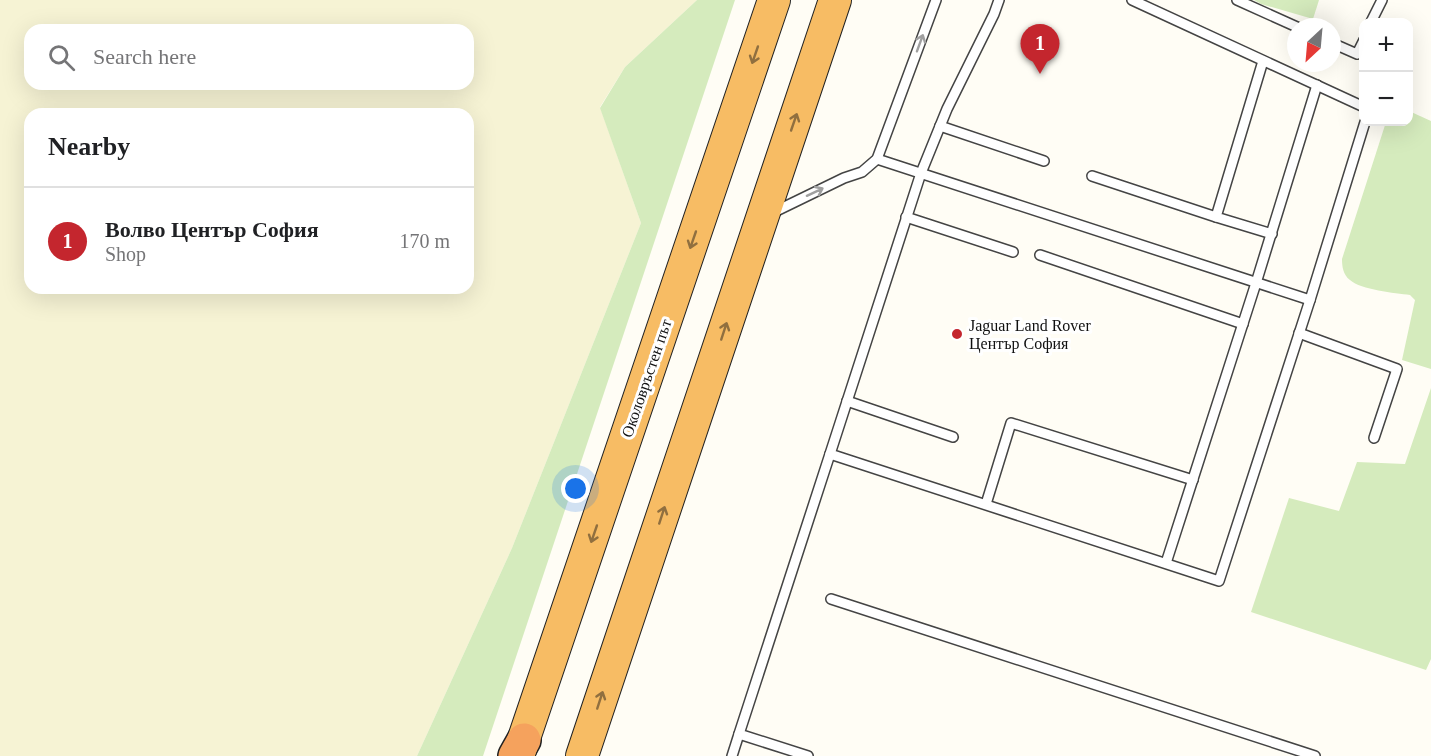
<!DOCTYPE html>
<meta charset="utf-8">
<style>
body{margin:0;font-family:"Times New Roman",serif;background:#f2f2f2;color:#202124}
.controls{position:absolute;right:18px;top:18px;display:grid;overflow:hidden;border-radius:12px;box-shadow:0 6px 24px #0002}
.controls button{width:54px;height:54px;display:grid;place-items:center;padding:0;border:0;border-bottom:2px solid #e0e0e0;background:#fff;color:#202124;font:30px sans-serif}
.compass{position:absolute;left:1287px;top:18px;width:54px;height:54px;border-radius:50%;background:#fff;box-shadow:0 6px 24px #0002;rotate:206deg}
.you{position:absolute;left:576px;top:489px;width:21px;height:21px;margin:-15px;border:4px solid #fff;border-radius:50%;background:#1a73e8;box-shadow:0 0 0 9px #1a73e833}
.badge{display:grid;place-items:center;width:39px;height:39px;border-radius:50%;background:#c4262e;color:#fff;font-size:20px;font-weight:700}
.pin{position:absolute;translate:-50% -50px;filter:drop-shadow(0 2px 3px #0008)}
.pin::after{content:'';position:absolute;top:32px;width:21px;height:18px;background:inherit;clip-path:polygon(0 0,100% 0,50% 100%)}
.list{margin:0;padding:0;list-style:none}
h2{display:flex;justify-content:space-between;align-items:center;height:78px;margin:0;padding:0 24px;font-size:26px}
h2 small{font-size:20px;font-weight:400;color:#757577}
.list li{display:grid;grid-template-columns:39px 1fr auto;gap:18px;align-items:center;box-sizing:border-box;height:108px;padding:0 24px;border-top:2px solid #e0e0e0}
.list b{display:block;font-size:22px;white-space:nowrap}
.list p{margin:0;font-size:20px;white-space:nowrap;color:#757577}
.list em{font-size:20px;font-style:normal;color:#757577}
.icon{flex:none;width:33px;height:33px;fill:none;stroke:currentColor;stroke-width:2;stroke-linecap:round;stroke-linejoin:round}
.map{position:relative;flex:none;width:1431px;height:756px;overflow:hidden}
.search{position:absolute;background:#fff;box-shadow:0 6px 24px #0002;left:24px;top:24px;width:450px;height:66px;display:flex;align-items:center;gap:15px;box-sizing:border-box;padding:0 21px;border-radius:18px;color:#757577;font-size:22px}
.panel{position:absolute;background:#fff;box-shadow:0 6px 24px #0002;left:24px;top:108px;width:450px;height:186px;border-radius:18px}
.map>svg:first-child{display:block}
.farmland{fill:#f6f3d4;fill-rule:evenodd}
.green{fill:#d5ebbd}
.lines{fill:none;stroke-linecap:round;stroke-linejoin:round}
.service-casing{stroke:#444;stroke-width:12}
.trunk-casing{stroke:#222;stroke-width:34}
.motorway-casing{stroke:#222;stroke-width:36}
.service{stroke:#fff;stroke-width:9}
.trunk{stroke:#f7bc64;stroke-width:32}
.motorway{stroke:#f5a25d;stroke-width:33}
.oneway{stroke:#a0a0a0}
.oneway2{stroke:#906f3f}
.poi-dot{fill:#c4262e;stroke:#fff;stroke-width:2}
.labels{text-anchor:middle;stroke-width:6;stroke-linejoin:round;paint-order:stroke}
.poi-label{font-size:16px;fill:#111;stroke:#fff;text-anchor:start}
.street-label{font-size:16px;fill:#111;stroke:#fff}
</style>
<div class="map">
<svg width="1431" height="756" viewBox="0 0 1431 756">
<rect width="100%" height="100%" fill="#fffdf5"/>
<path class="farmland" d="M 0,0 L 697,0 L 625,67 L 600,107 L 641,223 L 512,548 L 417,756 L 0,756 ZM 30,30 L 468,30 L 468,84 L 30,84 ZM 30,114 L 468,114 L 468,288 L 30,288 Z"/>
<g class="green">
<path d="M 697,0 L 735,0 L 483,756 L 417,756 L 512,548 L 641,223 L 600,108 L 625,67 Z"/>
<path d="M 1254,0 L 1319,0 L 1313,19 L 1261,4 Z"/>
<path d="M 1409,111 L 1431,121 L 1431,369 L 1402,360 L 1415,300 L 1410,295 C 1395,293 1361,290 1350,280 C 1343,275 1342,266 1342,259 L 1386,122 L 1408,122 Z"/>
<path d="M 1431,388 L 1431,659 L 1426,670 L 1251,612 L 1289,498 L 1339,511 L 1357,462 L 1405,464 Z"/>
</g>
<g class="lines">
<g class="service-casing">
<g id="service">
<path d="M 999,0 L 994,14 L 947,109 L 921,173 L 830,454 L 1219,581 L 1310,300 L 1365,122"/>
<path d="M 1132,0 L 1364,107"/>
<path d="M 1237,0 L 1297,27"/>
<path d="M 1371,22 L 1382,0"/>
<path d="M 1332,43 L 1357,54 L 1364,40"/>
<path d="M 1263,61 L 1216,217 L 1272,234"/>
<path d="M 940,126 L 1044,161"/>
<path d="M 877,159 L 1310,300"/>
<path d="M 1092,176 L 1216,217"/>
<path d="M 772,213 L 844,178 L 862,172 L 877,159 L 936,0"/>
<path d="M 906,217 L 1013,252"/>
<path d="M 1040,255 L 1243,324"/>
<path d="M 1299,333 L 1397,369 L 1374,438"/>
<path d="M 847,401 L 953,437"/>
<path d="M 986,504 L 1011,423 L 1193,480"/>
<path d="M 1166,563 L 1256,283 L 1317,85"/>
<path d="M 831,599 L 1315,756"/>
<path d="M 732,756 L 739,734"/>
<path d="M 808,756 L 739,734 L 830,454"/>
</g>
</g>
<g class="trunk-casing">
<g id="trunk">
<path d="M 518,756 L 774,0"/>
<path d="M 582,756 L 835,0"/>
</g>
</g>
<g class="motorway-casing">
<path id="motorway" d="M 515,756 L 524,740"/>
</g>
<use href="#service" class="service"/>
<use href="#trunk" class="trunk"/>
<use href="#motorway" class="motorway"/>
</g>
<defs><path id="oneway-shaft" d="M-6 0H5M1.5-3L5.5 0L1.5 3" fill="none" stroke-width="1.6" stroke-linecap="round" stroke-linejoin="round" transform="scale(1.5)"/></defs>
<g class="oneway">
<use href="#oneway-shaft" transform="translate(920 43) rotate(-70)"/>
<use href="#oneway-shaft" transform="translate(815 192) rotate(-25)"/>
</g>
<g class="oneway2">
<use href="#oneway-shaft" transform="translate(755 55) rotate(109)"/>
<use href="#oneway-shaft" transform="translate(794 122) rotate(-71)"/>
<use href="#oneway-shaft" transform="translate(693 240) rotate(109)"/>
<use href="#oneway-shaft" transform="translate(724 331) rotate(-72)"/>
<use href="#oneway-shaft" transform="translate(662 515) rotate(-72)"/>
<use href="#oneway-shaft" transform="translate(594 534) rotate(109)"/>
<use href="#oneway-shaft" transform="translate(600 700) rotate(-72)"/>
</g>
<circle class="poi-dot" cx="957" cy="334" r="6"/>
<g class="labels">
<g class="poi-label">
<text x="969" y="331">Jaguar Land Rover<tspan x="969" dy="18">Център София</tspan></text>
</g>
<g class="street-label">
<text transform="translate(646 378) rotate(-71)" y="6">Околовръстен път</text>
</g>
</g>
</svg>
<div class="controls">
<button>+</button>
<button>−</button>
</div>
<svg class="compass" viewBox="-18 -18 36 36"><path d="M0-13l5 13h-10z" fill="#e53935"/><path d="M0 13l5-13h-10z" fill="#757577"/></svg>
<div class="you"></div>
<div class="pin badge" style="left:1040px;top:74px">1</div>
<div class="search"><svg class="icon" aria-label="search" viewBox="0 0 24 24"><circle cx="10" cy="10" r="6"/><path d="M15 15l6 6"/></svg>Search here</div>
<section class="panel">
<h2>Nearby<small></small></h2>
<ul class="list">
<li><span class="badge">1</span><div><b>Волво Център София</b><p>Shop</p></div><em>170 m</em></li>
</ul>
</section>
</div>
